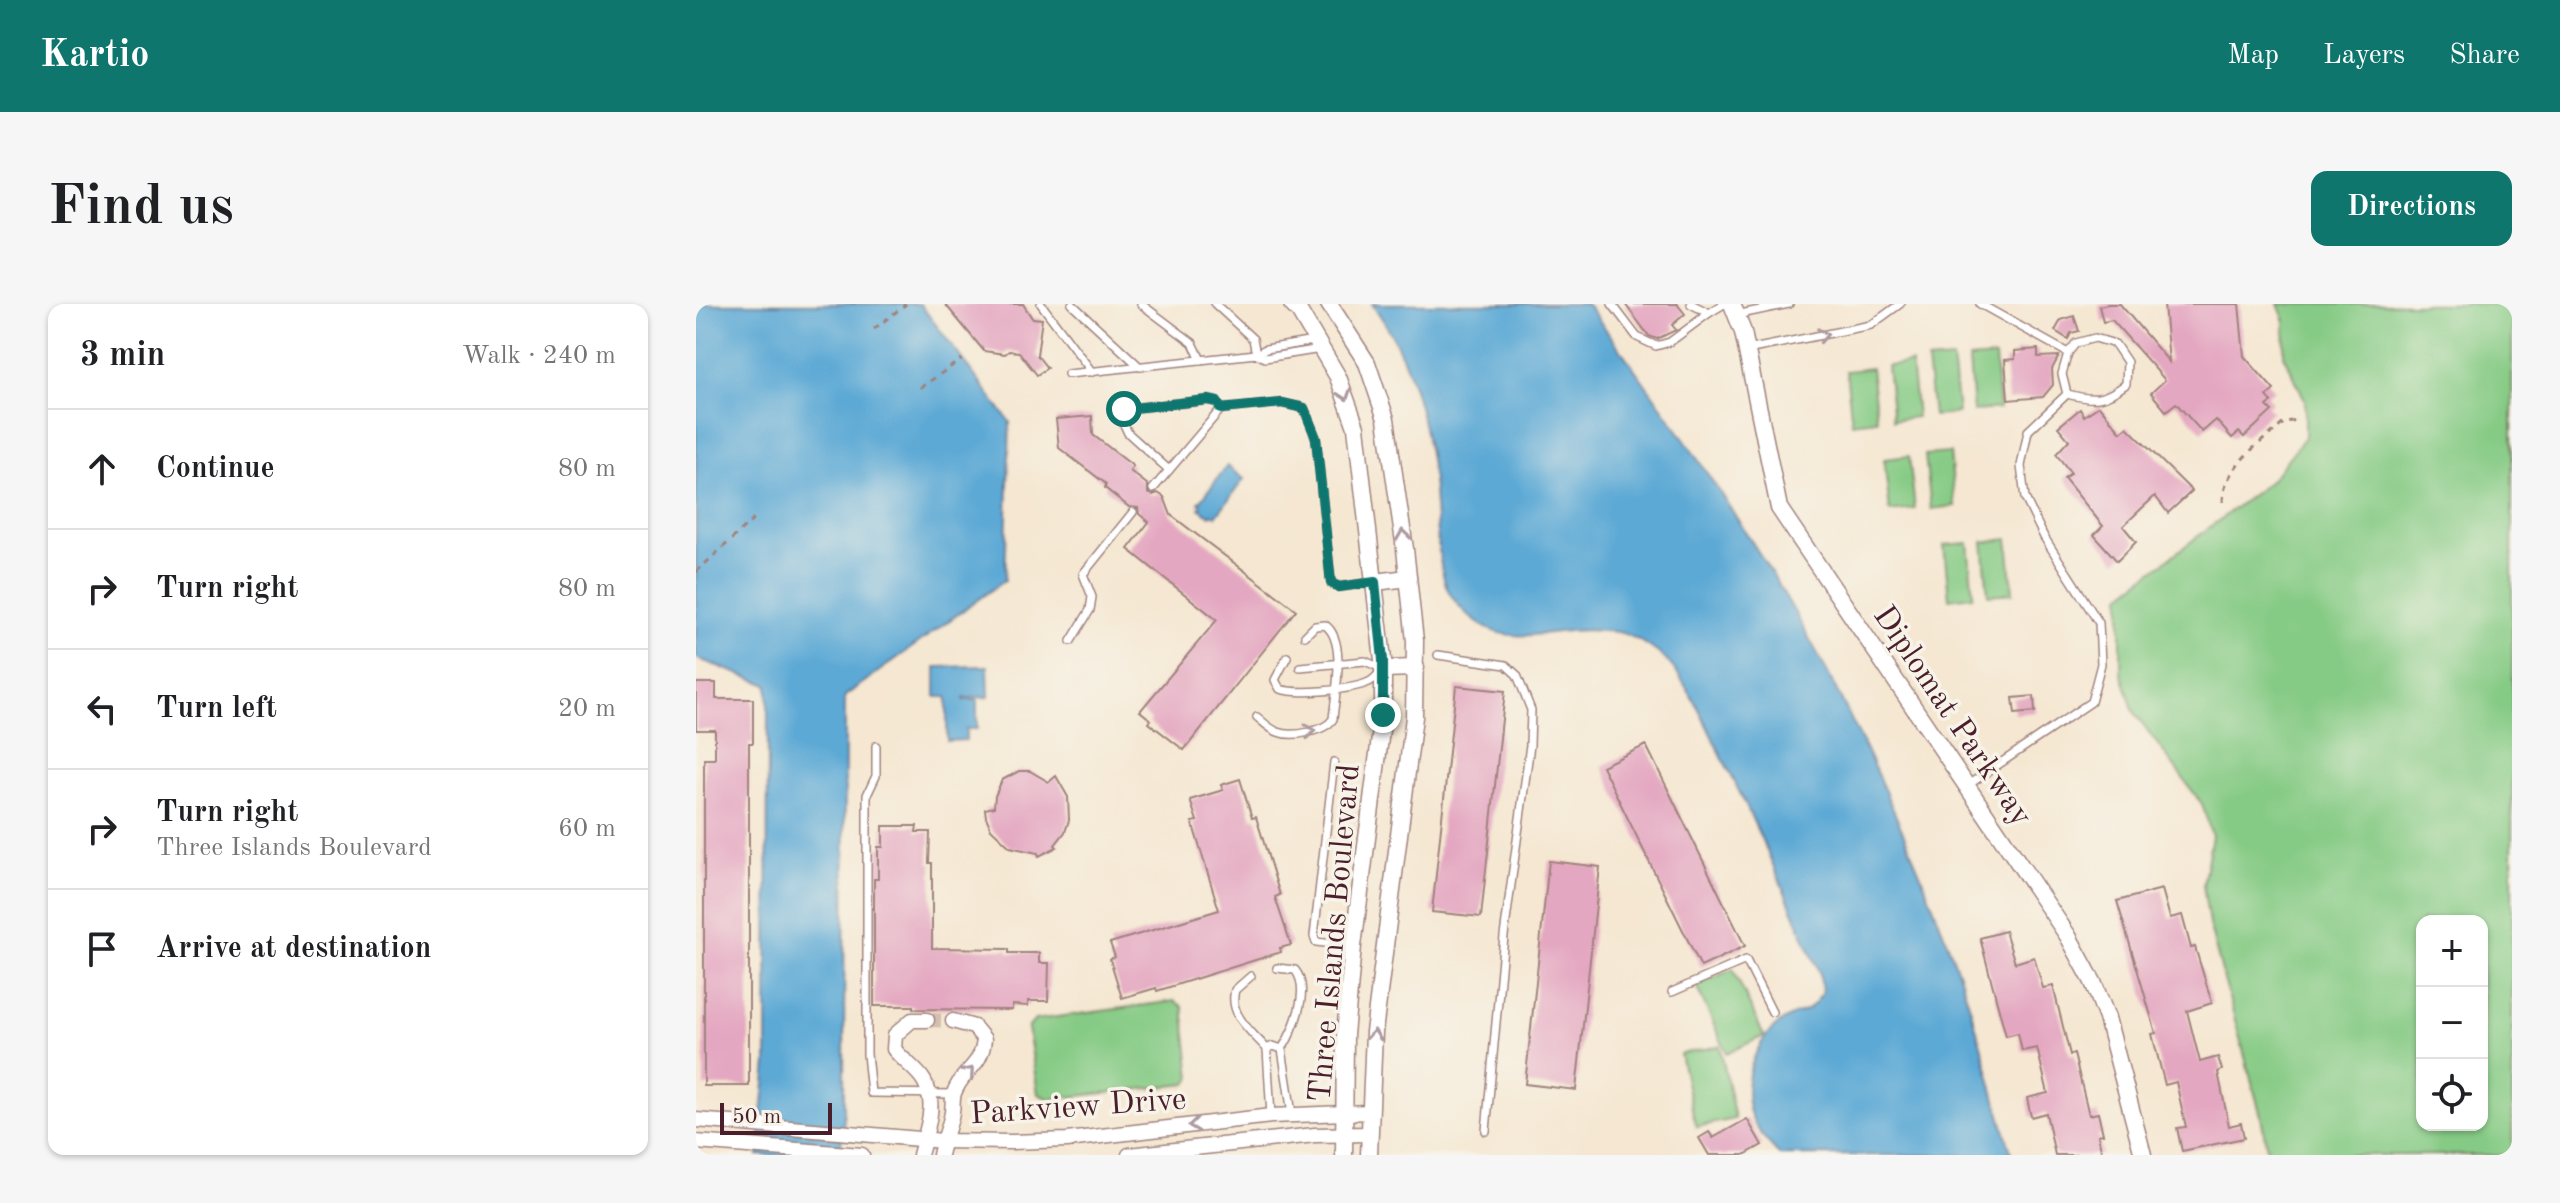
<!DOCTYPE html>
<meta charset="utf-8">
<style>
body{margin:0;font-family:"Old Standard TT",serif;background:#f6f6f6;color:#202124}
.controls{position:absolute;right:24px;bottom:24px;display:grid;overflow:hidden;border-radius:16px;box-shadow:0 2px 6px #0004}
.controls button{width:72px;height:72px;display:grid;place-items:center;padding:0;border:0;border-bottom:2px solid #e0e0e0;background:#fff;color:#202124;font:40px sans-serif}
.scale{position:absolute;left:24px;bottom:20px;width:112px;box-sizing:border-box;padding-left:8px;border:4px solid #4a1f2b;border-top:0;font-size:22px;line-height:28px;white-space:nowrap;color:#4a1f2b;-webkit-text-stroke:6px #f7f3e8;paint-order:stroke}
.stop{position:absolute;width:24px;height:24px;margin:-18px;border:6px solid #0f766e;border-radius:50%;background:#fff}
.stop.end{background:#0f766e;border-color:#fff;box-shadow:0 2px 8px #0008}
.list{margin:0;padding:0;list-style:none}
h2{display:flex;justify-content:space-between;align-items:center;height:104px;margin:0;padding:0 32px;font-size:34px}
h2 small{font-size:26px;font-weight:400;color:#757577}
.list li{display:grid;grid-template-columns:52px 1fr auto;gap:24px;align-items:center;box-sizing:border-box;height:120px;padding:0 32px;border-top:2px solid #e0e0e0}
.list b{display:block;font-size:30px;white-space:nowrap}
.list p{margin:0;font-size:26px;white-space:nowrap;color:#757577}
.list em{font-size:26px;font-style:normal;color:#757577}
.icon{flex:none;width:44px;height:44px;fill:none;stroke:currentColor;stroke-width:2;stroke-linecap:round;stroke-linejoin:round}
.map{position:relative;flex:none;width:1816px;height:851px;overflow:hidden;border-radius:16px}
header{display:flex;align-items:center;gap:48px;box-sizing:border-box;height:112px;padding:0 40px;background:#0f766e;color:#fff}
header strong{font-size:38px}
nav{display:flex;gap:44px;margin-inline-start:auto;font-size:28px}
.intro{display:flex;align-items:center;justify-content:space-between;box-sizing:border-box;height:192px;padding:0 48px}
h1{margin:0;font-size:56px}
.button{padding:20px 36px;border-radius:16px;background:#0f766e;color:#fff;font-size:28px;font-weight:700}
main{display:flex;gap:48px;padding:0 48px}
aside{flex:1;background:#fff;border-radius:16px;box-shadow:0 2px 6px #0004}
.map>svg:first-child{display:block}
.green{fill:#86cb85;stroke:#687558;stroke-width:2;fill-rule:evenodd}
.water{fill:#5ba9d5;stroke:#526480;stroke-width:2}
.building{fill:#e4a7c1}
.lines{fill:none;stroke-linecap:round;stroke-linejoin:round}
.minor-tunnel{stroke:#d3bfb0;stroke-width:14;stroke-dasharray:14 7;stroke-linecap:butt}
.service-casing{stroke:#a0837e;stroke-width:10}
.minor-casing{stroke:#a0837e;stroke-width:17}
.tertiary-casing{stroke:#a0837e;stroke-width:19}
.path{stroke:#a0837e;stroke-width:3;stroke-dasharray:6 6;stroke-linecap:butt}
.service{stroke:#fff;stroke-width:7}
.minor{stroke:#fff;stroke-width:14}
.tertiary{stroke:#fff;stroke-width:16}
.oneway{stroke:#ae9aa0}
.route{stroke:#0f766e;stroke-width:10}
.labels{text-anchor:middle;stroke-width:7;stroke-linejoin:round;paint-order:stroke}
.street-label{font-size:32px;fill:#4a1f2b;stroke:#f7f3e8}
</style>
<header>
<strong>Kartio</strong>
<nav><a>Map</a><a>Layers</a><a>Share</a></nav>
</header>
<div class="intro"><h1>Find us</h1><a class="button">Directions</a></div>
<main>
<aside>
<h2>3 min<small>Walk · 240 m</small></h2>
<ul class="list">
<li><svg class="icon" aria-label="ahead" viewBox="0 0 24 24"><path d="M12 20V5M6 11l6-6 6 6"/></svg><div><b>Continue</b></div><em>80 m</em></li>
<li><svg class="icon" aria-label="right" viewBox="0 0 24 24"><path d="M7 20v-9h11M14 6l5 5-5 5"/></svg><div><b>Turn right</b></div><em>80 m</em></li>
<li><svg class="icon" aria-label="left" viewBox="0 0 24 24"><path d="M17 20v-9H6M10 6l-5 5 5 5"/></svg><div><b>Turn left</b></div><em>20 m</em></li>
<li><svg class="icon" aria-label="right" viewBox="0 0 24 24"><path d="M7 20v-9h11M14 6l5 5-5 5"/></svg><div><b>Turn right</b><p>Three Islands Boulevard</p></div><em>60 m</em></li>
<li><svg class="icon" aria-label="arrive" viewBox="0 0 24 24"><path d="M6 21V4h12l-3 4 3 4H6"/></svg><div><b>Arrive at destination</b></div></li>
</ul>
</aside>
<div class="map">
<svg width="1816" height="851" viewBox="0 0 1816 851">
<rect width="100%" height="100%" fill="#f7f3e8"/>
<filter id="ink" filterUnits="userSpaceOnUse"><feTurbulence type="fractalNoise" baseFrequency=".0125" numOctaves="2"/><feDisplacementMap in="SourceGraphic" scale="16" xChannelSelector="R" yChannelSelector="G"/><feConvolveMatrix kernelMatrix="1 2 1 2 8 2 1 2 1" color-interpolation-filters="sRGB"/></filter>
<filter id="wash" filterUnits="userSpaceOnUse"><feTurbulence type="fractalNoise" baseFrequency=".006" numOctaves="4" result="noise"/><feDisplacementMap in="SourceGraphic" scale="32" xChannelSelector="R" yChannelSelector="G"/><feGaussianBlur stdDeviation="1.8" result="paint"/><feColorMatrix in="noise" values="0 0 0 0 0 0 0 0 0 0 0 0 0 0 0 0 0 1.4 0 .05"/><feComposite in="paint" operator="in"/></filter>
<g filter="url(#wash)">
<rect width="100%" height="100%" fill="#f5e7d1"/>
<g class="green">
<path d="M 1582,0 L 1816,0 L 1816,851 L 1572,851 L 1565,812 L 1513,620 L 1507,581 L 1516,532 L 1506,500 L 1438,408 L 1425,368 L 1425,291 L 1573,178 L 1609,133 L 1609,96 L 1588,51 L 1589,17 ZM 1726,617 L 1786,617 L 1786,821 L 1726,821 Z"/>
<path d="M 1299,53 L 1303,105 L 1277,107 L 1273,55 Z"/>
<path d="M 1256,55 L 1262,109 L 1237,112 L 1231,57 Z"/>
<path d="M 1215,59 L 1221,113 L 1197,116 L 1191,62 Z"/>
<path d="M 1175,64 L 1181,116 L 1156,119 L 1150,67 Z"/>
<path d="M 1254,149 L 1259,202 L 1235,205 L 1229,151 Z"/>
<path d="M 1213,152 L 1219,205 L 1194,208 L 1188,155 Z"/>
<path d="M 1312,235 L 1317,289 L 1292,291 L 1287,238 Z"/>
<path d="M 1272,239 L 1277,292 L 1253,295 L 1248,241 Z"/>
<path d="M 1037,665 L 1068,732 L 1031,749 L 1000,682 Z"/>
<path d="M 479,697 L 487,703 L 495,774 L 491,780 L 353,795 L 342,790 L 332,724 L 339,716 Z"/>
<path d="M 1024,742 L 1039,815 L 1000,823 L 984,750 Z"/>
</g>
<g class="water">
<path d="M 0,0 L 224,0 L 314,118 L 309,276 L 149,392 L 148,814 L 144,851 L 62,851 L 71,759 L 72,381 L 0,354 Z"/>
<path d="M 676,0 L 890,0 L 894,4 C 959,91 1022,182 1079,275 C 1152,396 1210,527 1259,659 C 1283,722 1296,788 1316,851 L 1084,851 C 1071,838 1057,823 1053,805 C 1046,774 1060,734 1087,717 C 1106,704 1112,712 1126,689 L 1124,670 C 1093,598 1063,525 1027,455 C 1012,425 998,392 978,365 C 967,350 947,337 929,330 C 922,327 913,327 905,327 C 846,320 803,357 756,293 C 740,272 740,203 737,175 C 728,112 714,51 676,0 Z"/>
<path d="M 531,162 L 548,175 L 520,212 L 516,210 L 514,212 L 504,204 L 506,201 L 503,199 Z"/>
<path d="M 292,362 L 293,393 L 268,394 L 268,396 L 281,396 L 281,425 L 270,425 L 270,436 L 251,437 L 251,393 L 240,393 L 240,363 Z"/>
</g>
<g id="blocks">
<g class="building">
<path d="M 249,0 L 327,0 L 336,14 L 346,15 L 341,51 L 351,64 L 341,71 L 323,48 L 313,47 L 309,50 L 288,47 Z"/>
<path d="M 929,0 L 981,0 L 989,10 L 976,21 L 980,26 L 961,35 L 953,32 Z"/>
<path d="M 1412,0 L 1424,0 L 1473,58 L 1468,0 L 1543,0 L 1548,52 L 1578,86 L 1571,92 L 1576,98 L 1571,102 L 1576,107 L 1548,133 L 1543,128 L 1536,134 L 1520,116 L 1506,128 L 1480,99 L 1470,107 L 1455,89 L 1469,76 L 1416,16 L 1407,18 L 1403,2 Z"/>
<path d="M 1378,12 L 1383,27 L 1375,29 L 1372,35 L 1359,27 L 1365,16 Z"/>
<path d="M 1342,45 L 1342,53 L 1363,52 L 1356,65 L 1357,81 L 1347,93 L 1312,96 L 1309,56 L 1319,55 L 1319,47 Z"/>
<path d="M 1403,102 L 1425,128 L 1431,123 L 1496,187 L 1472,209 L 1459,192 L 1427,222 L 1440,238 L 1421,257 L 1398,231 L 1407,222 L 1368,174 L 1375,169 L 1360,150 L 1373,136 L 1362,123 L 1384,105 L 1388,112 Z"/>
<path d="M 396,112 L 397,131 L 437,162 L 434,167 L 452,181 L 452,189 L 457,191 L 462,189 L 468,193 L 475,211 L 600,306 L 488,446 L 453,419 L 455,416 L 444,407 L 521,316 L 432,245 L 453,218 L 443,210 L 442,204 L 433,203 L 409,184 L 410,180 L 363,144 L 360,115 Z"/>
<path d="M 0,379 L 20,379 L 20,395 L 57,395 L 57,439 L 53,439 L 53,782 L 8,782 L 8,455 L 19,455 L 19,426 L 0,426 Z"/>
<path d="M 760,382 L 809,387 L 785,613 L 736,608 Z"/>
<path d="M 1338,392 L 1339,408 L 1319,410 L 1317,394 Z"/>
<path d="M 950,441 L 1049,642 L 1005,663 L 906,462 Z"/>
<path d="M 323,467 L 334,467 L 353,478 L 360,472 L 372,493 L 373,516 L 369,528 L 359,541 L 361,543 L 343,552 L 342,549 L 314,543 L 295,525 L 290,513 L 289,505 L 298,503 L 299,492 L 306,476 Z"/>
<path d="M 544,475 L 556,514 L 560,513 L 584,591 L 579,593 L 595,641 L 584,644 L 585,648 L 461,687 L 460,684 L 426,694 L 414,655 L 419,653 L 414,639 L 523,606 L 496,518 L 501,517 L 494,496 L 527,486 L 525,481 Z"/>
<path d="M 187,522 L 221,522 L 220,528 L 234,528 L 233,559 L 236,559 L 236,644 L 313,645 L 313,649 L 343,649 L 343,659 L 353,659 L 352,697 L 332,697 L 332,702 L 316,701 L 316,706 L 217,705 L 217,702 L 178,702 L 178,575 L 182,575 L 182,543 L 187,543 Z"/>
<path d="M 853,557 L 904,563 L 880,786 L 829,780 Z"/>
<path d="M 1466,585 L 1474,614 L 1486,611 L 1495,644 L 1499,643 L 1516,699 L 1491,707 L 1504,758 L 1522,753 L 1526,766 L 1522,768 L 1533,822 L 1545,819 L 1548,834 L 1486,847 L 1481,824 L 1490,823 L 1480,778 L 1469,781 L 1456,730 L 1460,729 L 1421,597 Z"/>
<path d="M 1309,627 L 1319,659 L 1338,653 L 1347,684 L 1357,682 L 1374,751 L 1378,750 L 1393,811 L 1402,809 L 1407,830 L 1402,831 L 1406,851 L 1359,851 L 1350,809 L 1335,813 L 1331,794 L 1352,789 L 1341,744 L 1326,747 L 1322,729 L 1310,732 L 1284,634 Z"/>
<path d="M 1051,815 L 1066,841 L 1048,851 L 1013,851 L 1003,834 L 1013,828 L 1017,834 Z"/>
</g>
</g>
</g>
<g filter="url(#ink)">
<use href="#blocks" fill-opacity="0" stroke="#a0837e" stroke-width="2"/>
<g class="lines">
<path class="minor-tunnel" d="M 231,716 L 257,717"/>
<g class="service-casing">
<g id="service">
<path d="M 345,0 L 396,68"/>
<path d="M 376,0 L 444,63"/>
<path d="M 445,0 L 497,39 L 505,56"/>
<path d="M 916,0 L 941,33 L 960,42 L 974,38 L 1013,9"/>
<path d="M 995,0 L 1013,9 L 1028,0"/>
<path d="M 1040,11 L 1093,0"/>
<path d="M 618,37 L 570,45 L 560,50 L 569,54 L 625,45"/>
<path d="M 1051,46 L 1175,21 L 1204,0"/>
<path d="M 372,70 L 560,50 L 557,35 L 519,0"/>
<path d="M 1371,90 C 1398,97 1408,97 1430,80 L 1431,58 L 1419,40 L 1399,34 L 1380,39 L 1372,49"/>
<path d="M 473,166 L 432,129 L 424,112 L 428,105 L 512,96 L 521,98 L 525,105"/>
<path d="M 457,185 L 525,105 L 586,99 L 608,104 L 620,134 L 635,279 L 643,283 L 677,278"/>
<path d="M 375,337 L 394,306 L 396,293 L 387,270 L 437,208"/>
<path d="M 742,351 L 810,361 L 821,371 L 835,406 L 834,441 L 808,632 L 790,827"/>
<path d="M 591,353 L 579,376 L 584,385 C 602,391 655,386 673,378 C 678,376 683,369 687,365 L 669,357 L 604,363"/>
<path d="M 561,413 C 567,418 575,426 582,428 C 597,434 629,427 637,415 C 639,391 651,336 629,321 L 619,322 L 609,332"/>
<path d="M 180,442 L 180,472 L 171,491 L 171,750 L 175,789 L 258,790"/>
<path d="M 638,458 L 618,632 L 620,638 L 657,642"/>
<path d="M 1272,481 L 1395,398 L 1405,360 L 1403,319 L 1348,233 L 1329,194 L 1325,162 L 1332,127 L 1371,90 L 1366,70 L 1372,49 L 1284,0"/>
<path d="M 581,664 L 599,666 C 615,685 598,726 586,745"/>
<path d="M 555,672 L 539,686 C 532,711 556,728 571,745"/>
<path d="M 976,688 L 1050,656 L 1076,708"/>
<path d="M 575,812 L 571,745 L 577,742 L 586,745 L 596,810"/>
</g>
</g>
<g class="minor-casing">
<g id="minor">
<path d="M 0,816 L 247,837 L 316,838 L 371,836 L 575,812 L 673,808"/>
<path d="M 0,838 L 166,851"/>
<path d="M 224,851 C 230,827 242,801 228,777 C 221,765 206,756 198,745 L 199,731 L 216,716 L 231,716"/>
<path d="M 244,851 C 247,836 254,823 256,808 C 257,802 256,795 258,789 C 266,766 286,763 288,735 L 278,723 L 257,717"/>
<path d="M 433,851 L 619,831 L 672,830"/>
</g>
</g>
<g class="tertiary-casing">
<g id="tertiary">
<path d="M 596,0 L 603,7 L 642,73 L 660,123 L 687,356 L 687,411 L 657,642 L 649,731 L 648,851"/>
<path d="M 633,0 L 671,59 L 690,115 L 709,245 L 719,337 L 718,413 L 678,728 L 673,851"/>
<path d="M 1036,0 L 1047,28 L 1083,204 L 1372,632 L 1397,678 L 1411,714 L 1447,851"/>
<path d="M 679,278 L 712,274"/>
<path d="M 687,365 L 720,364"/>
</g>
</g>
<g class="path">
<path d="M 178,25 L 210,0"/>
<path d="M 224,84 L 266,55"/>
<path d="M 1527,198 C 1527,162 1565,139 1589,118 L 1601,116"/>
<path d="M 0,268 L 61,212"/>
</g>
<use href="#service" class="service"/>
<use href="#minor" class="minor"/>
<use href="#tertiary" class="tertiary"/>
</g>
<defs><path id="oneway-chevron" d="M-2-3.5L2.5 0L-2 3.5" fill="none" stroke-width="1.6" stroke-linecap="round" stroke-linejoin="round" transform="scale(2)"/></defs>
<g class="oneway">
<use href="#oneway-chevron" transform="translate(1127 31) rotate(-11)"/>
<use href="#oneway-chevron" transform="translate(649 91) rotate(71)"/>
<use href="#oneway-chevron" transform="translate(707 231) rotate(-98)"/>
<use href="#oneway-chevron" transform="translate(614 427) rotate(-8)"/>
<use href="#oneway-chevron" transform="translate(678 731) rotate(-85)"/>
<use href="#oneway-chevron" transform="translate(273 768) rotate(-49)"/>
<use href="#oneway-chevron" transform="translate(498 821) rotate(173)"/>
</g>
</g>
<g class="lines" filter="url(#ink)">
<path class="route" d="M 428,105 L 512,96 L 521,98 L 525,105 L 586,99 L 608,104 L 620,134 L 635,279 L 643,283 L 679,278 L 687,356 L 687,411"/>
</g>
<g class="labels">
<g class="street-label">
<text transform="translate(1258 411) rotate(56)" y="11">Diplomat Parkway</text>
<text transform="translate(637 629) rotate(-85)" y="11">Three Islands Boulevard</text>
<text transform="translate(382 801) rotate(-4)" y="11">Parkview Drive</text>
</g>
</g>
</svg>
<div class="controls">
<button>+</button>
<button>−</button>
<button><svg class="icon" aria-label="locate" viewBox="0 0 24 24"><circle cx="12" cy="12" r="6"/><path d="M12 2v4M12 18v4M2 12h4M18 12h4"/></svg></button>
</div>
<div class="scale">50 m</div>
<div class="stop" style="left:428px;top:105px"></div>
<div class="stop end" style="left:687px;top:411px"></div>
</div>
</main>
